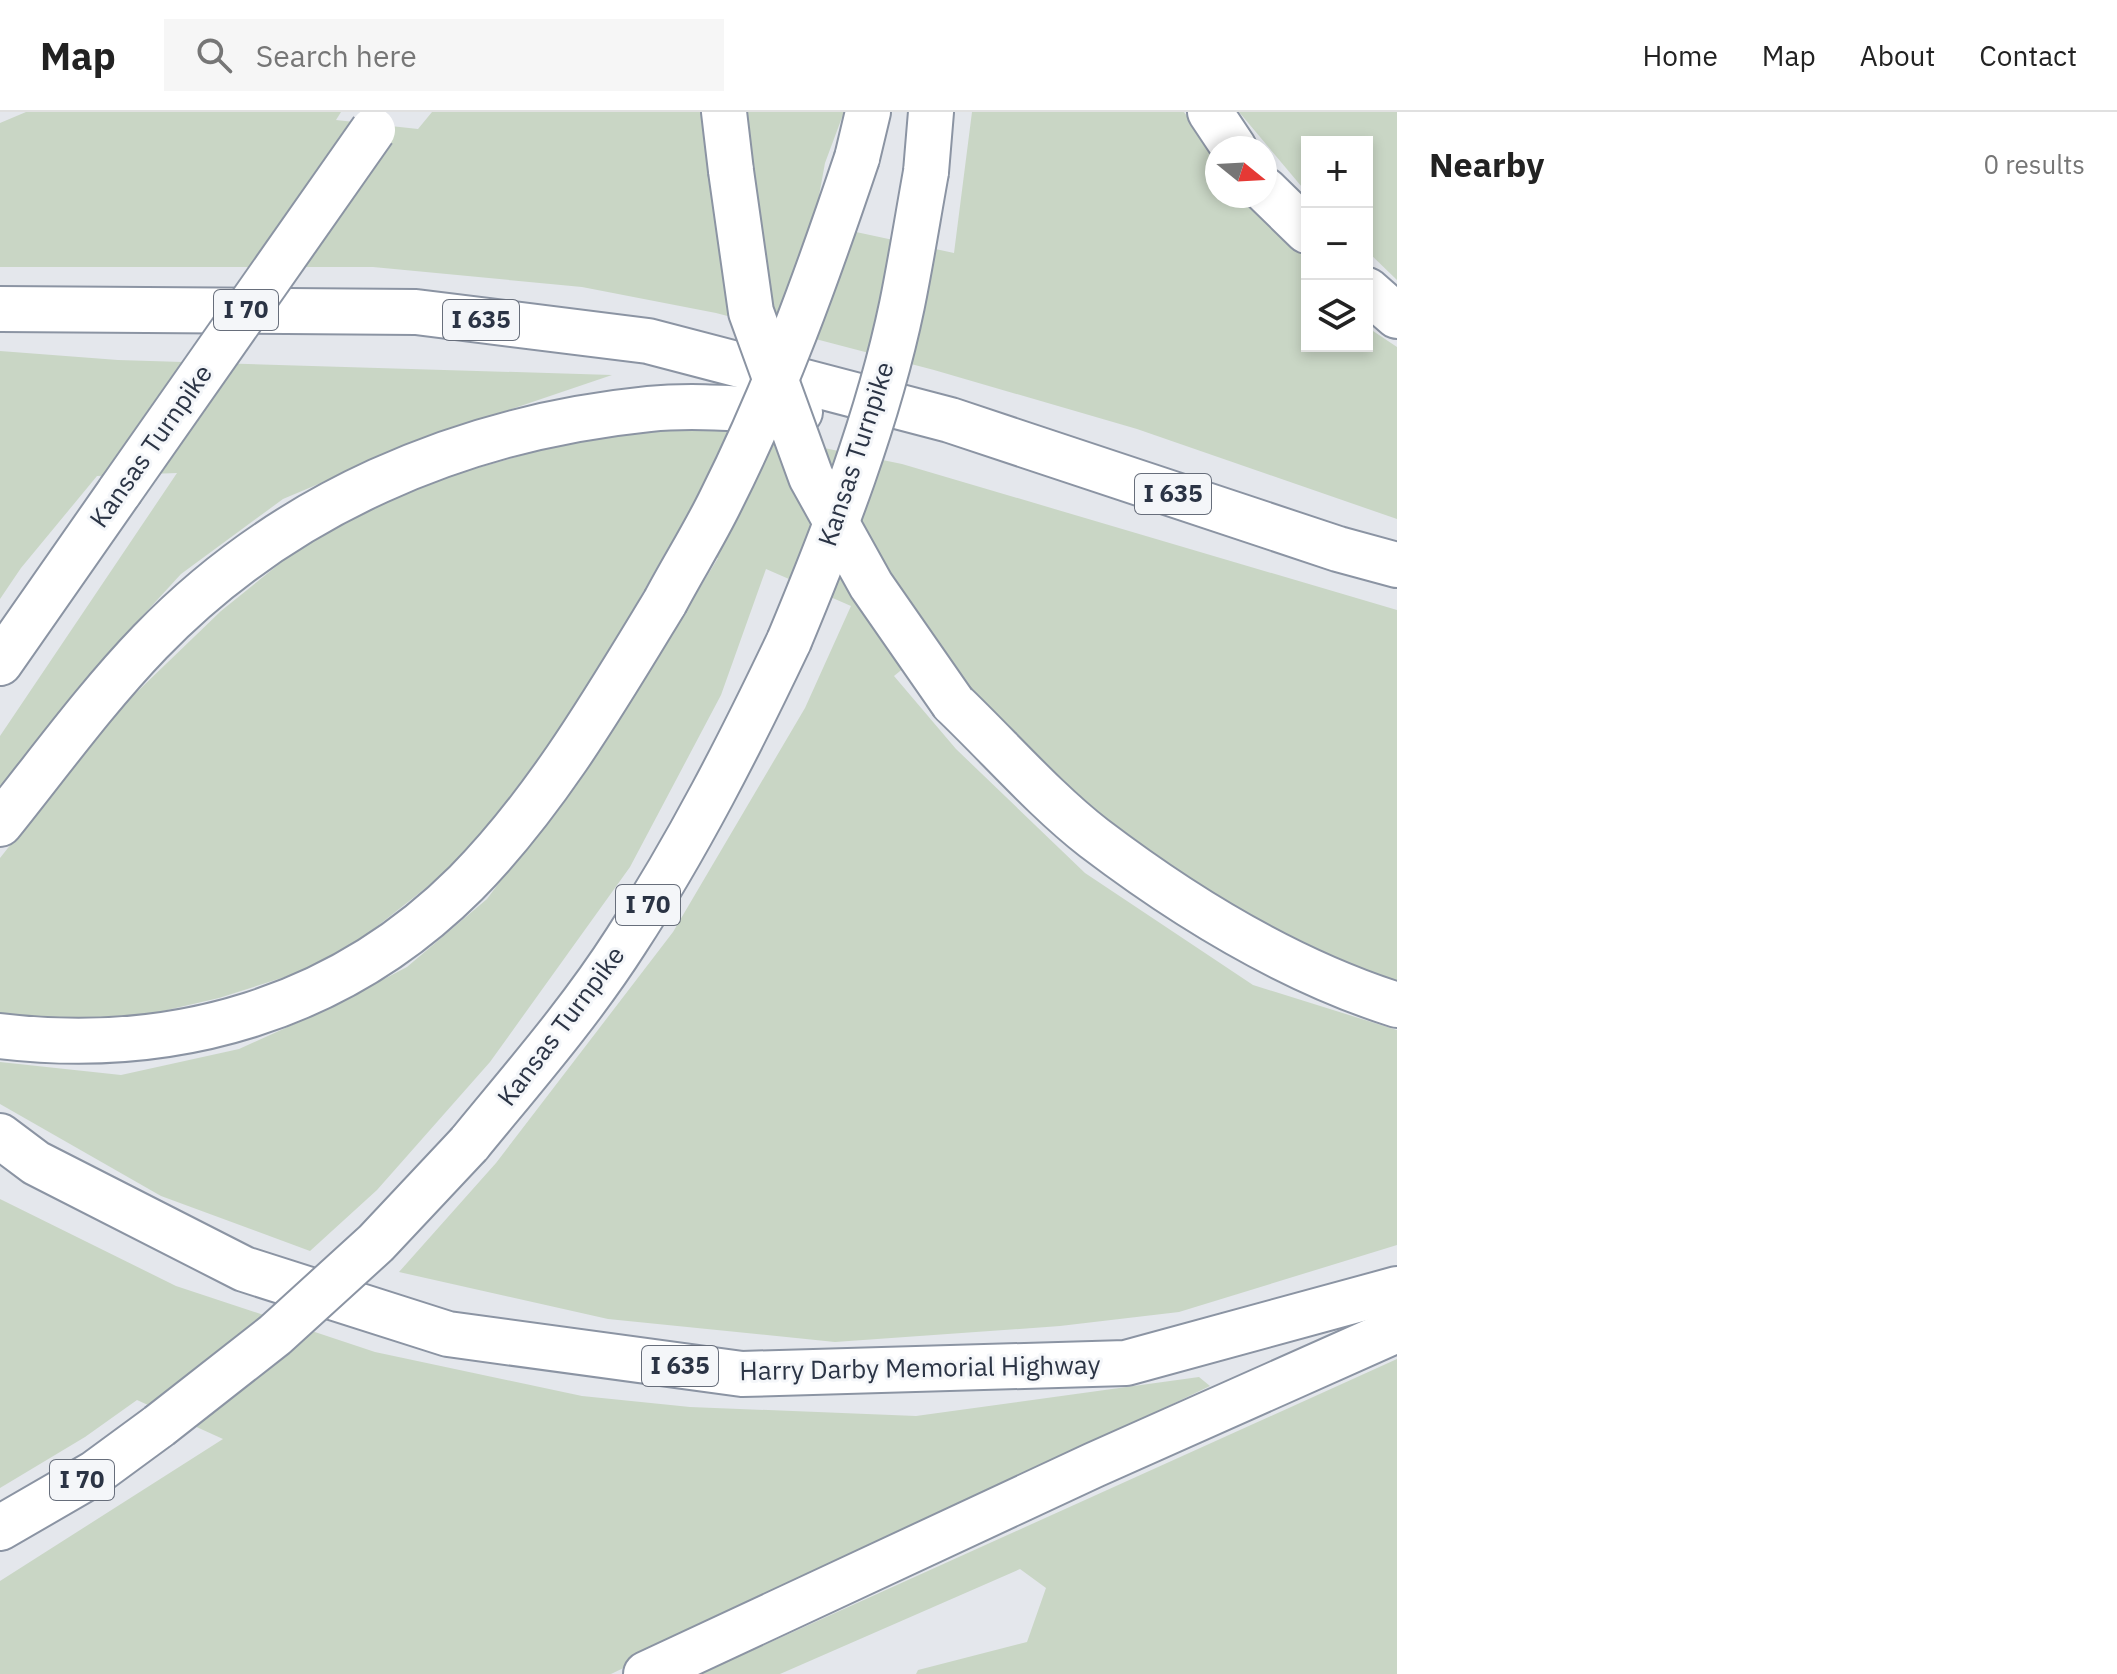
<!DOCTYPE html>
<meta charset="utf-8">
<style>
body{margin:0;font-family:"IBM Plex Sans",sans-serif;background:#f6f6f6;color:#222}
.controls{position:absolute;right:24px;top:24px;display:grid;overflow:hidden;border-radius:0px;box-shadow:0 4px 12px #0003}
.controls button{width:72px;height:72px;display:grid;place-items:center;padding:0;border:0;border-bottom:2px solid #e0e0e0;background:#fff;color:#222;font:40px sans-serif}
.compass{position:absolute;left:1205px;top:24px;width:72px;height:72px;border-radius:50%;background:#fff;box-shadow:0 4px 12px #0003;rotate:108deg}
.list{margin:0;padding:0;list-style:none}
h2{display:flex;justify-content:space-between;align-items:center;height:104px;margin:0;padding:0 32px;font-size:34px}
h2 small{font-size:26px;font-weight:400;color:#767676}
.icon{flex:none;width:44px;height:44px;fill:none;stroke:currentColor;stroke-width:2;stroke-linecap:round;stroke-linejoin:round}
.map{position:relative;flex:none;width:1397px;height:1562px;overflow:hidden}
header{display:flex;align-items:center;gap:48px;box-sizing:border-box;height:112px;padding:0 40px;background:#fff;border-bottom:2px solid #e0e0e0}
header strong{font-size:38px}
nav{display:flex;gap:44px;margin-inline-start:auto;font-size:28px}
.search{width:560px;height:72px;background:#f6f6f6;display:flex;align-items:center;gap:20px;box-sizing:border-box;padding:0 28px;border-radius:0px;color:#767676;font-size:30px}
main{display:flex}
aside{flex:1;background:#fff}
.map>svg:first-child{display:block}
.green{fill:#c9d6c5}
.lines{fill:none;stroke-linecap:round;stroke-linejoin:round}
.motorway-casing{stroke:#8b94a3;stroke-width:48}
.motorway{stroke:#fff;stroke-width:44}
.motorway-bridge-casing{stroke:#8b94a3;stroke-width:48;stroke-linecap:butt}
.motorway-bridge{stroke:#fff;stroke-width:44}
.labels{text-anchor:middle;stroke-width:6;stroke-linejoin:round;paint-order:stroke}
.shield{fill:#f4f6f9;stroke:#676e7b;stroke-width:2}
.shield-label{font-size:24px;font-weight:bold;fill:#2b3445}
.street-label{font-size:26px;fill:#2b3445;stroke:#f4f6f9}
</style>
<header>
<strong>Map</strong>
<div class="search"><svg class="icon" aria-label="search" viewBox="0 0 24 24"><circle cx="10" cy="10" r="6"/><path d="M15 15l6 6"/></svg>Search here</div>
<nav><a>Home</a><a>Map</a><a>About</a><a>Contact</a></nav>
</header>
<main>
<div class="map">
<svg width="1397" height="1562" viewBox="0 0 1397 1562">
<rect width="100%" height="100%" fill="#e4e7ec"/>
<g class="green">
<path d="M 26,0 L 341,0 L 336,8 L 418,17 L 432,0 L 702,0 L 709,61 L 745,0 L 844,0 L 825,51 L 814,111 L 954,141 L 972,0 L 1184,0 L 1217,45 L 1217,84 L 1247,84 L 1307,149 L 1307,234 L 1367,234 L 1367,215 L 1397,235 L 1397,407 L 1137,317 L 934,258 L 716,201 L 582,175 L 373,155 L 0,155 L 0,11 Z"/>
<path d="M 1239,0 L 1397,0 L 1397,168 L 1367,139 L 1367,30 L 1307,30 L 1307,81 Z"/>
<path d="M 0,239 L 118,248 L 612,263 L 432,324 L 283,387 L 181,462 L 92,559 L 0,675 L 0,624 L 177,361 L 97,364 L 21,456 L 0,487 Z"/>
<path d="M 727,316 L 902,352 L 1397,498 L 1397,877 L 1268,822 L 1077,691 L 991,605 L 933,532 L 894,564 L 956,637 L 1085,761 L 1253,873 L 1397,918 L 1397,1133 L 1179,1200 L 1060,1214 L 835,1230 L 608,1207 L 399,1160 L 496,1051 L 673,820 L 805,596 L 851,494 L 766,457 L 721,583 L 630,755 L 490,950 L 377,1078 L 310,1139 L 161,1084 L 0,992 L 0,950 L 121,963 L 239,937 L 323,899 L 407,855 L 487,787 L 618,610 L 718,446 L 669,434 L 585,583 L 465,745 L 332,850 L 219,886 L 85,917 L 0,903 L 0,746 L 114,602 L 221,499 L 341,402 L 456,362 L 611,318 Z"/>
<path d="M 0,1087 L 176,1174 L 375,1240 L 582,1284 L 690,1295 L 916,1304 L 1199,1265 L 1210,1274 L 611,1562 L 0,1562 L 0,1469 L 223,1327 L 137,1288 L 85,1325 L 0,1376 Z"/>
<path d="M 1397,1247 L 1397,1562 L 916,1562 L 918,1558 L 1027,1530 L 1046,1476 L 1020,1457 L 780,1562 L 700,1562 Z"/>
</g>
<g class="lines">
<g class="motorway-casing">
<g id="motorway">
<path d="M 724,0 L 731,59"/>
<path d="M 1210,0 L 1234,36"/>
<path d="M 857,46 L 868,0"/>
<path d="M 926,60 L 931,0"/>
<path d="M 1265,78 L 1307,119"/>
<path d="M 1367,178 L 1397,204"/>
<path d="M 0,197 L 416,200 L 648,229 L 950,308 L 1338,437 L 1397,453"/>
<path d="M 0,551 L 120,379"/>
<path d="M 953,591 C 998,634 1046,689 1094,726 C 1186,796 1287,858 1397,893"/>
<path d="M 0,712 C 49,651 96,586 150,530 C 283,392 460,316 649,297 C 699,292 750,298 800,300"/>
<path d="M 0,924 C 174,945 340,897 466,771 C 546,690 606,587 665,490"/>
<path d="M 0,1024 L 36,1051 L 244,1157 L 448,1222 L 742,1262 L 1126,1251 L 1397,1177"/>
<path d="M 469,1032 C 523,966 580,901 626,829 C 688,734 740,632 789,529"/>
<path d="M 0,1416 L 95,1361 L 159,1314"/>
<path d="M 646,1562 L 1094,1353 L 1397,1218"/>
</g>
</g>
<use href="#motorway" class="motorway"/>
<g class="motorway-bridge-casing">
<g id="motorway-bridge">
<path d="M 731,59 L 751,200 L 811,365 L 871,473 L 953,591"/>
<path d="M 120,379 L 373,18"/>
<path d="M 665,490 C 683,456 704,423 721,388 C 776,279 818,162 857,46"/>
<path d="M 789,529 C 834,421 878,308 902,193 C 911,149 918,104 926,60"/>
<path d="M 159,1314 L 275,1223 L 376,1131 L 469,1032"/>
</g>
</g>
<use href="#motorway-bridge" class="motorway-bridge"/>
</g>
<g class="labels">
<g class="shield">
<rect x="214" y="178" width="64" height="40" rx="6"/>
<rect x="443" y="188" width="76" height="40" rx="6"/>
<rect x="1135" y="362" width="76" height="40" rx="6"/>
<rect x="616" y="773" width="64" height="40" rx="6"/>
<rect x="642" y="1234" width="76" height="40" rx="6"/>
<rect x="50" y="1348" width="64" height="40" rx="6"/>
</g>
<g class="shield-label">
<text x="246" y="206">I 70</text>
<text x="481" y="216">I 635</text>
<text x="1173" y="390">I 635</text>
<text x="648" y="801">I 70</text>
<text x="680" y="1262">I 635</text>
<text x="82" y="1376">I 70</text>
</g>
<g class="street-label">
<text transform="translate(151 334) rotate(-55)" y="9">Kansas Turnpike</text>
<text transform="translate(856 342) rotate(-72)" y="9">Kansas Turnpike</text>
<text transform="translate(561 914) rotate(-53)" y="9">Kansas Turnpike</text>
<text transform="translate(920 1256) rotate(-1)" y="9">Harry Darby Memorial Highway</text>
</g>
</g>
</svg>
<div class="controls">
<button>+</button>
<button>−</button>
<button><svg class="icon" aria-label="layers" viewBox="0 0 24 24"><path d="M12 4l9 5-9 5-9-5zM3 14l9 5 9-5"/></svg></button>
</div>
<svg class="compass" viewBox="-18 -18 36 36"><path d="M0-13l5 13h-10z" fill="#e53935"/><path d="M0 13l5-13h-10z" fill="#767676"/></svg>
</div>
<aside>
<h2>Nearby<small>0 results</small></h2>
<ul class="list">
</ul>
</aside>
</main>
